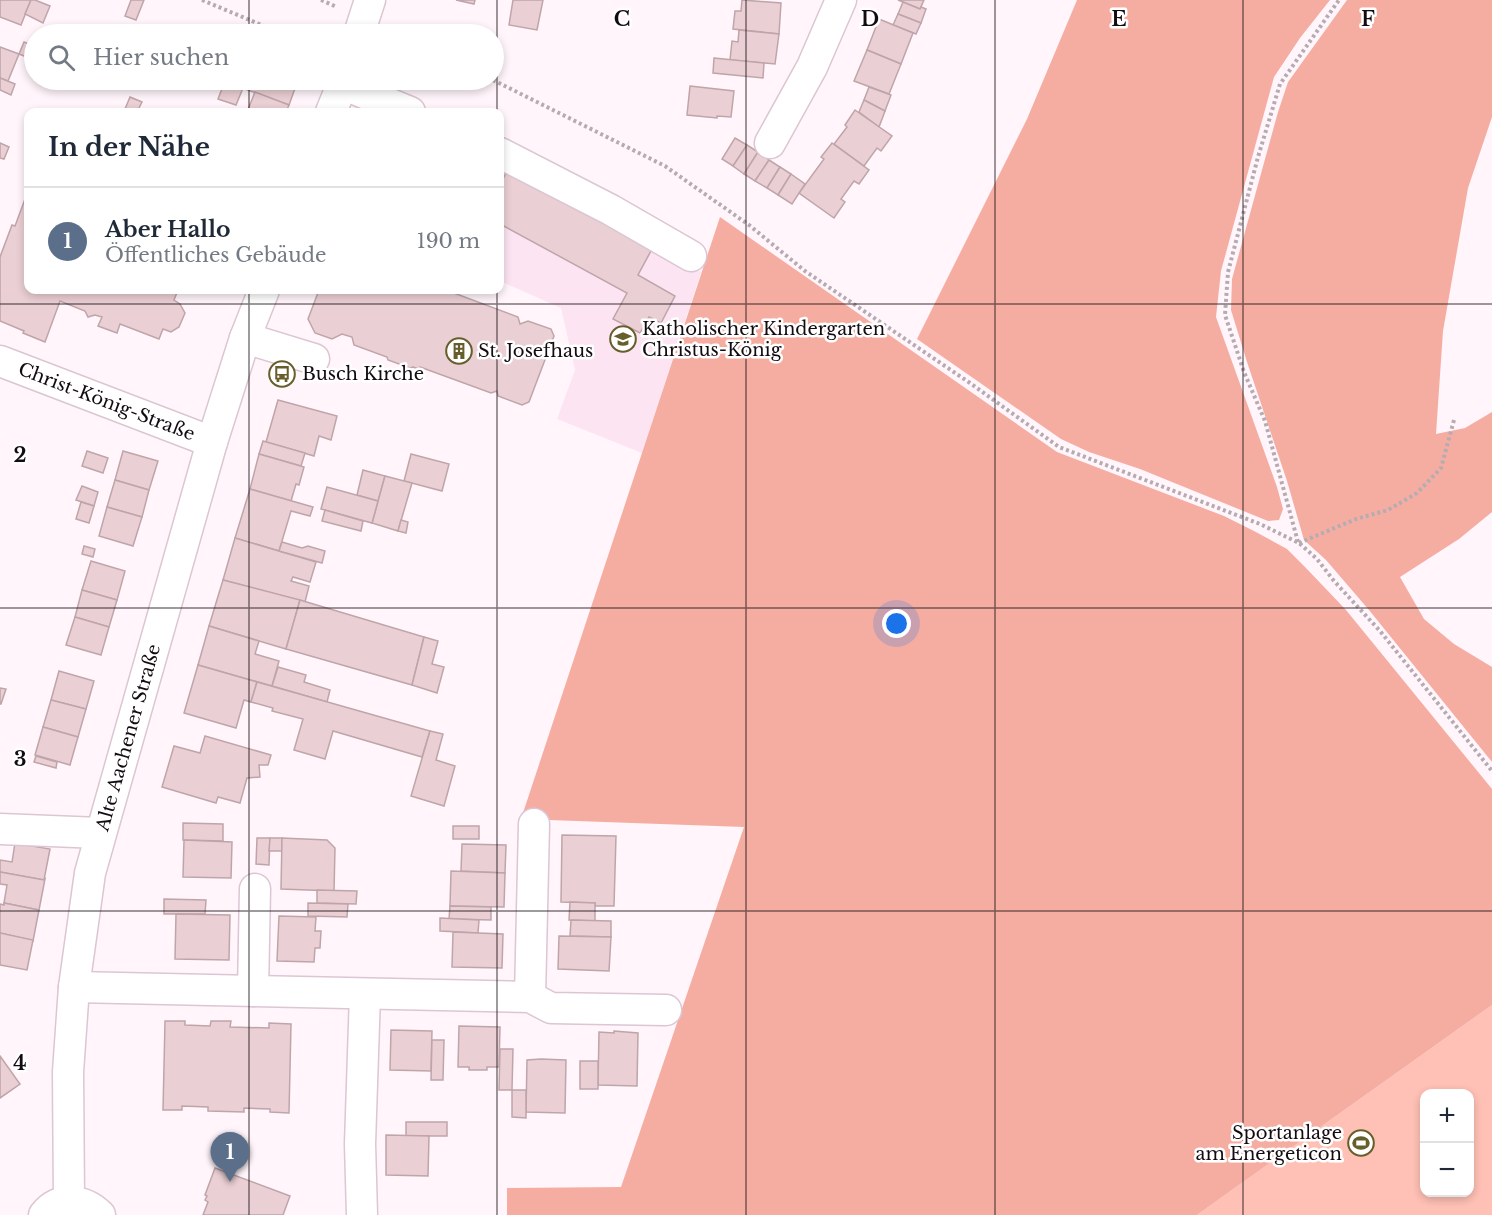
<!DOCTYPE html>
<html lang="de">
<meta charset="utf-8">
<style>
body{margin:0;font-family:"Libre Baskerville",serif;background:#f2f2f3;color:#1f2937}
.controls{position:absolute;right:18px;bottom:18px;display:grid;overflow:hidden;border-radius:12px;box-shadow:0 3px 9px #0003}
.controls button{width:54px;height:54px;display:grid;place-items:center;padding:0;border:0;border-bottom:2px solid #e0e1e3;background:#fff;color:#1f2937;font:30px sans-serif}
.you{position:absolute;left:897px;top:624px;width:21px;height:21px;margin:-15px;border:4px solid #fff;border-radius:50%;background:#1a73e8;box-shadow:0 0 0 9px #1a73e833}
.badge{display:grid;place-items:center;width:39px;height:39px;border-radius:50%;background:#111827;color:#fff;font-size:20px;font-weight:700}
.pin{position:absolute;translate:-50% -50px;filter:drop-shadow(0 2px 3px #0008)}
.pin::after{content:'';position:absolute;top:32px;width:21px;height:18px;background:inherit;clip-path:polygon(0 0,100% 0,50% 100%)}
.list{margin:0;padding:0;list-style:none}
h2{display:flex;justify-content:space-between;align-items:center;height:78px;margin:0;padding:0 24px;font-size:26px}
h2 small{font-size:20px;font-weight:400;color:#747a83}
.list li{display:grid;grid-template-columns:39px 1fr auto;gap:18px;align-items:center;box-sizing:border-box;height:108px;padding:0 24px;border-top:2px solid #e0e1e3}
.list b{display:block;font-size:22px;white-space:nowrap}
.list p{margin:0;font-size:20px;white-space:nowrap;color:#747a83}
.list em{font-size:20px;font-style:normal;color:#747a83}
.icon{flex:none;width:33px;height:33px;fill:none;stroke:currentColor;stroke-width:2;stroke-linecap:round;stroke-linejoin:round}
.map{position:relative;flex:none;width:1492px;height:1215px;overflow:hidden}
.search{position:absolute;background:#fff;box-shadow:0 3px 9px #0003;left:24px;top:24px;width:480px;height:66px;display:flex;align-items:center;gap:15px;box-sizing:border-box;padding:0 21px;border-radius:33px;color:#747a83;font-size:22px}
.panel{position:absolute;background:#fff;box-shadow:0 3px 9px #0003;left:24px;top:108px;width:480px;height:186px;border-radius:12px}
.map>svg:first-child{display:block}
.built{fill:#fce4f2}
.green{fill:#ffc0b5;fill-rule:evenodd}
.forest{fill:#f6ada1}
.building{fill:#eacfd4;stroke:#bfa5aa;stroke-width:1.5}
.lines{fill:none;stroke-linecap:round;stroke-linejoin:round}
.minor-casing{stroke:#dcc6d3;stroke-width:33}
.path{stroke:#b5acb2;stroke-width:4;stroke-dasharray:3 3;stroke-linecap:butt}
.minor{stroke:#fff;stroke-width:30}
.grid{fill:none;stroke:#120b10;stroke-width:1.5;stroke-opacity:0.55}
.labels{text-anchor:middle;stroke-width:5;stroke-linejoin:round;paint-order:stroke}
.poi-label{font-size:18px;fill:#120b10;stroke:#fff;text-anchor:start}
.street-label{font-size:18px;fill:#120b10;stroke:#fff}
.grid-label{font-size:20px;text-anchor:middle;font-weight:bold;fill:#120b10;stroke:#fff;stroke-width:5;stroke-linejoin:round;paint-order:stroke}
</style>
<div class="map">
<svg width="1492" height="1215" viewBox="0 0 1492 1215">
<rect width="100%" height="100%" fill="#fff5fb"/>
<path class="built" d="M 500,165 L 701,272 L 642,453 L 557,419 L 575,370 L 561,308 L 500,281 Z"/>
<path class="green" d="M 1492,1005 L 1492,1215 L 1197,1215 ZM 1424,1094 L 1470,1094 L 1470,1192 L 1424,1192 Z"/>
<g class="forest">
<path d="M 1077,0 L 1330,0 L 1300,38 L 1274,77 L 1221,271 L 1216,317 L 1277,487 L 1283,509 L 1279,520 L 1268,521 L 1140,469 L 1089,452 L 1061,439 L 917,339 L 1027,119 Z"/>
<path d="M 1347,0 L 1492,0 L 1492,117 L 1468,188 L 1443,331 L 1436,434 L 1465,428 L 1492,412 L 1492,512 L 1459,539 L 1400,577 L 1424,619 L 1454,644 L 1492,667 L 1492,762 L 1369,610 L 1326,560 L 1304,540 L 1287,481 L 1247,362 L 1231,310 L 1232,279 L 1278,112 L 1288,82 Z"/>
<path d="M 720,217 L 1057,452 L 1224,516 L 1254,531 L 1287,549 L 1305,567 L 1346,610 L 1492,789 L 1492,1005 L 1197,1215 L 507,1215 L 507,1188 L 621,1187 L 744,827 L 521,819 Z"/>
</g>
<g class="building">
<path d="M 0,0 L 31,0 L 21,25 L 0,17 Z"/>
<path d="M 31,0 L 35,0 L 50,6 L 43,23 L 25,14 Z"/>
<path d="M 131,0 L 144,0 L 136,20 L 125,16 Z"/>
<path d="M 456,0 L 475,0 L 474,4 Z"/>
<path d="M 513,0 L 543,0 L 537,30 L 509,25 Z"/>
<path d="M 742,0 L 781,3 L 779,34 L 733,29 L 735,11 L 741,11 Z"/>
<path d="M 898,0 L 924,0 L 920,9 Z"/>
<path d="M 903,2 L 920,9 L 921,7 L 926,9 L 921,23 L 898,14 Z"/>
<path d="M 898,14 L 921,23 L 916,34 L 893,25 Z"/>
<path d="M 879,19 L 913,33 L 901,64 L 867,50 Z"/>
<path d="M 151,27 L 169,34 L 148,34 Z"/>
<path d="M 739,30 L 779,34 L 775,64 L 730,60 L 732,41 L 738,42 Z"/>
<path d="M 24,42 L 34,46 L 34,60 L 19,54 Z"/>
<path d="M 0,47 L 19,54 L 8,81 L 0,78 Z"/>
<path d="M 867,50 L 901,64 L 889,94 L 854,81 Z"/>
<path d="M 714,58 L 764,63 L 763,78 L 713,73 Z"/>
<path d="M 0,78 L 15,84 L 11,95 L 0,90 Z"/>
<path d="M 225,80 L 246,80 L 243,88 L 225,81 Z"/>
<path d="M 246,80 L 298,80 L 289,105 L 242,88 Z"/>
<path d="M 225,81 L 243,88 L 236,105 L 218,99 Z"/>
<path d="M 690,86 L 734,91 L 731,117 L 717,116 L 717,118 L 687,115 Z"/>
<path d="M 869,87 L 891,95 L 885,111 L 864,100 Z"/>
<path d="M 255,92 L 289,105 L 286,112 L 247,112 Z"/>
<path d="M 130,97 L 142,102 L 137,112 L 134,112 L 125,109 Z"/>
<path d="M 864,100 L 885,111 L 879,127 L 859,112 Z"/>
<path d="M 855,110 L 892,136 L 881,151 L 877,148 L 864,166 L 834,144 L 847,127 L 845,125 Z"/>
<path d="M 735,138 L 747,145 L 733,166 L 722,159 Z"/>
<path d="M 0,143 L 9,147 L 4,159 L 0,158 Z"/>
<path d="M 832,143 L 869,170 L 859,184 L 854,181 L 841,199 L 845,202 L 834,218 L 799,193 L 824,159 L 821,157 Z"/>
<path d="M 747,145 L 758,152 L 744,174 L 733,166 Z"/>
<path d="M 758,152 L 769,160 L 755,181 L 744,174 Z"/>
<path d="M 769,160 L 780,167 L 767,188 L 755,181 Z"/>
<path d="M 780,167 L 791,174 L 778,195 L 767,188 Z"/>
<path d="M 507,171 L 652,249 L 638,275 L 675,296 L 661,323 L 649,317 L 640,333 L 613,319 L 627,293 L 500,224 L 500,185 Z"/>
<path d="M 791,174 L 805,184 L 792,204 L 778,195 Z"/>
<path d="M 28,191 L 28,290 L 178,290 L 174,300 L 180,304 L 185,313 L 179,327 L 171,332 L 163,329 L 159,339 L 120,324 L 117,333 L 98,326 L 102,317 L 95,315 L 88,317 L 85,311 L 60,301 L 45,342 L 23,333 L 24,331 L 0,321 L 0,257 L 12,225 L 15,226 Z"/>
<path d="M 319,290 L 435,290 L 445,293 L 446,290 L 518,317 L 520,324 L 528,321 L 551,329 L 554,336 L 529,402 L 522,405 L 498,396 L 497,391 L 491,393 L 420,367 L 419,369 L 413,367 L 410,368 L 388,360 L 387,357 L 354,345 L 352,337 L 342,334 L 332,339 L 315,333 L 308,319 Z"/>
<path d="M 278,400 L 337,416 L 331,440 L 319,436 L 314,456 L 266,442 Z"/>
<path d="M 263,441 L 305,453 L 301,466 L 259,454 Z"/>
<path d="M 87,451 L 108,458 L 103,473 L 82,466 Z"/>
<path d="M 123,451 L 158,461 L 149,490 L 115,480 Z"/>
<path d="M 259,454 L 304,467 L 299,485 L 296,484 L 291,501 L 250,489 Z"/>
<path d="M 411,454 L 449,464 L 442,491 L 404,481 Z"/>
<path d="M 363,470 L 385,476 L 378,501 L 357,495 Z"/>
<path d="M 385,476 L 412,483 L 398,531 L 372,523 Z"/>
<path d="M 115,480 L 149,490 L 142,517 L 107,507 Z"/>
<path d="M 82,486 L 98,492 L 94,506 L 76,500 Z"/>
<path d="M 327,487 L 378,501 L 372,523 L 321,509 Z"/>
<path d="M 250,489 L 313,507 L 310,516 L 291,511 L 279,551 L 235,538 Z"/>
<path d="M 81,502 L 94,506 L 89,523 L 76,519 Z"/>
<path d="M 107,507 L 142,517 L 133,546 L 99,536 Z"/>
<path d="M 325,510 L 363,521 L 361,531 L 322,521 Z"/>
<path d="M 401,520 L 408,522 L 406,533 L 398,531 Z"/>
<path d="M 235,538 L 316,562 L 310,582 L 293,577 L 291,581 L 309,586 L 305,602 L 223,580 Z"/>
<path d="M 282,542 L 302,548 L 308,546 L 325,551 L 322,563 L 279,551 Z"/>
<path d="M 84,546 L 95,549 L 93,557 L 82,554 Z"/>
<path d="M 91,561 L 125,571 L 117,600 L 82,590 Z"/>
<path d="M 223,580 L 300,600 L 286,649 L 209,626 Z"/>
<path d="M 82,590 L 117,600 L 109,627 L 75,617 Z"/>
<path d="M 300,600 L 424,637 L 412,685 L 286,649 Z"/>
<path d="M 75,617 L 109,627 L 101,655 L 66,645 Z"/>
<path d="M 209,626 L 259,641 L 255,654 L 279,661 L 272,686 L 198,665 Z"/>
<path d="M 424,637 L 438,641 L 432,664 L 444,667 L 437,693 L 412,685 Z"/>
<path d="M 198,665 L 257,682 L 251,702 L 244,700 L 236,728 L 184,713 Z"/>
<path d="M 278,667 L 306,675 L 304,682 L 330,690 L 327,702 L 272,686 Z"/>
<path d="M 59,671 L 94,681 L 86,709 L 51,700 Z"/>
<path d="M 257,682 L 430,731 L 422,757 L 333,731 L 325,759 L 294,750 L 303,719 L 272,711 L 273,708 L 251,702 Z"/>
<path d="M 0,688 L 6,689 L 1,704 L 0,704 Z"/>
<path d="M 51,700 L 86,709 L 78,737 L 43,727 Z"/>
<path d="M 43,727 L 78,737 L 70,765 L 35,755 Z"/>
<path d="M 430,731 L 443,734 L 436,760 L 455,766 L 444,806 L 411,796 Z"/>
<path d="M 205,736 L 271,755 L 268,765 L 259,765 L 260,777 L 247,778 L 240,803 L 218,797 L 216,803 L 162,787 L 174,746 L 200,753 Z"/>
<path d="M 36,756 L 57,762 L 56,768 L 34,762 Z"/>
<path d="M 183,823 L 223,824 L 223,841 L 183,840 Z"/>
<rect x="453" y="826" width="26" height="13"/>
<path d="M 562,835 L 616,836 L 614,906 L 595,906 L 595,903 L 561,902 Z"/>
<path d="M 257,838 L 270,838 L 269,865 L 256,864 Z"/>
<path d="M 270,838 L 282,838 L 282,851 L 269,851 Z"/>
<path d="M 282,838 L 327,840 L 335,848 L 334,891 L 281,889 Z"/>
<path d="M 184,840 L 232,842 L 231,878 L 183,877 Z"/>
<path d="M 15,843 L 50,849 L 44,880 L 0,872 L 0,860 L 12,862 Z"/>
<path d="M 462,844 L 506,845 L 505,873 L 461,871 Z"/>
<path d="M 451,871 L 505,873 L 504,907 L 450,906 Z"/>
<path d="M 0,872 L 44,880 L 45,879 L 39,910 L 4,903 L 7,885 L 0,884 Z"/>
<path d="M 317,890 L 357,891 L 356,904 L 317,903 Z"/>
<path d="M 164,899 L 206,900 L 205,914 L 164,914 Z"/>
<path d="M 570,902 L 595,903 L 595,921 L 569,920 Z"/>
<path d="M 4,903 L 39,910 L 33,941 L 0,933 L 0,904 L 4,905 Z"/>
<path d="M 308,903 L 348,904 L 347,917 L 308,916 Z"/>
<path d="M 450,906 L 491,907 L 491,920 L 449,919 Z"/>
<path d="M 176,914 L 230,915 L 229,960 L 175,959 Z"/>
<path d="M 279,916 L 316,917 L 315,931 L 321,931 L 320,948 L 315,948 L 314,962 L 277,961 Z"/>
<path d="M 440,918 L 479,920 L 478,933 L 440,931 Z"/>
<path d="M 571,920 L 611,921 L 611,937 L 570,936 Z"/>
<path d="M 453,932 L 503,934 L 502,968 L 452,967 Z"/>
<path d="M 0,933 L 33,940 L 27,970 L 0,965 Z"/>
<path d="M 559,936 L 611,937 L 609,971 L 558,969 Z"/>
<path d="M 165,1021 L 185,1021 L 185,1025 L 210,1026 L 211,1021 L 231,1021 L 230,1027 L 269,1028 L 269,1023 L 291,1024 L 289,1113 L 270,1112 L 270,1109 L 244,1108 L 244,1112 L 208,1111 L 208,1107 L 182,1106 L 182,1110 L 163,1110 Z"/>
<path d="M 459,1026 L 500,1027 L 499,1067 L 487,1067 L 487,1070 L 469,1070 L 469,1067 L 458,1067 Z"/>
<path d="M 391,1030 L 432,1031 L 431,1071 L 390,1070 Z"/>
<path d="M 614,1031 L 638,1033 L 637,1086 L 598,1085 L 599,1032 L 614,1033 Z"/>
<path d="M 432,1040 L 444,1040 L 443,1080 L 431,1080 Z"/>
<path d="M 500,1049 L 513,1049 L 512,1090 L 499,1090 Z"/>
<path d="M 0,1056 L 20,1084 L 0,1098 Z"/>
<path d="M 541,1059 L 566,1060 L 565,1113 L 526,1112 L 527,1060 Z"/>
<rect x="580" y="1061" width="18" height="28"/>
<path d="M 512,1090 L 526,1090 L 526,1118 L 512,1117 Z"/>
<rect x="406" y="1122" width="41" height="14"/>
<path d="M 386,1135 L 429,1136 L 428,1176 L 386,1175 Z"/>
<path d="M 215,1168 L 290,1196 L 283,1215 L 203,1215 L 208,1202 L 205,1200 L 207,1196 L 205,1195 Z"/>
</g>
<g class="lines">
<g class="minor-casing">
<g id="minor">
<path d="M 359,34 L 370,0"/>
<path d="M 342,84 L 410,112"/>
<path d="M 331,112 L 344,80"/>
<path d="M 770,143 L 812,67 L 841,0"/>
<path d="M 500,153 L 611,210 L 691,256"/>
<path d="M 245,338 L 314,359"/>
<path id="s1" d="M 0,361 L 212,442"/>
<path d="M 0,829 L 100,833"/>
<path d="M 74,987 L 530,997 L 551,1008 L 666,1010"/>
<path d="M 253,991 L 255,889"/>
<path d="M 530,997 L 534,824"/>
<path id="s2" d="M 69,1201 L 68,1072 L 74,987 L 90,873 L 212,442 L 245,338 L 264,290"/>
<path d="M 44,1215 C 59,1196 84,1199 100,1215"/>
<path d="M 362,1215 L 360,1144 L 365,994"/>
</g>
</g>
<g class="path">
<path d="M 202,0 L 283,34"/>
<path d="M 321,0 L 337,7"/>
<path d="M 390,31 L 399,34"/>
<path d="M 493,80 L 665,166 L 749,225 L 805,271 L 970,383 L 1059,447 L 1260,524 L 1299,543 L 1317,559 L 1334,581 L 1380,631 L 1492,771"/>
<path d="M 1298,542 L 1265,421 L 1244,372 L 1225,315 L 1228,272 L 1258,157 L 1280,84 L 1339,0"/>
<path d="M 1299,543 L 1356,519 L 1388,510 L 1417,493 L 1441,468 L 1454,420"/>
</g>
<use href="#minor" class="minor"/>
</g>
<path class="grid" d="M 249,0 L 249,34M 497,0 L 497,112M 746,0 L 746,1215M 995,0 L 995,1215M 1243,0 L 1243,1215M 249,80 L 249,112M 249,290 L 249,1215M 497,290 L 497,1215M 0,304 L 1492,304M 0,608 L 1492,608M 0,911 L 1492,911"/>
<defs>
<g id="school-ring" transform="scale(1.35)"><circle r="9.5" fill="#fff" stroke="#665e2b" stroke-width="1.5"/><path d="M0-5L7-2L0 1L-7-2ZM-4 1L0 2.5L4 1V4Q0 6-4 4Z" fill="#665e2b"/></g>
<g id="building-ring" transform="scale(1.35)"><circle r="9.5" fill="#fff" stroke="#665e2b" stroke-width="1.5"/><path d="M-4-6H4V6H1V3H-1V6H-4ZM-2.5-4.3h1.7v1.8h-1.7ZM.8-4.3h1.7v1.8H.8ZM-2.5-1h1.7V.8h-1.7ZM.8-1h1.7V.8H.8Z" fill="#665e2b"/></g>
<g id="bus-ring" transform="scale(1.35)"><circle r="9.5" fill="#fff" stroke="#665e2b" stroke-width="1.5"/><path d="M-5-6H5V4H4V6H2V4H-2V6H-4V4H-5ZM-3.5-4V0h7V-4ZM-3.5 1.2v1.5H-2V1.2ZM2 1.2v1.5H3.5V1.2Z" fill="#665e2b"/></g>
<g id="stadium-ring" transform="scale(1.35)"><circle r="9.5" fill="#fff" stroke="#665e2b" stroke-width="1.5"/><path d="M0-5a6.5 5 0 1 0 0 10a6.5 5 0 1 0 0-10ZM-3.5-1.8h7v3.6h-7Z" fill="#665e2b"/></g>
</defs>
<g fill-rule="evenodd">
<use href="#school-ring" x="623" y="339"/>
<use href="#building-ring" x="459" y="351"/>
<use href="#bus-ring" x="282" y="374"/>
<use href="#stadium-ring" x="1361" y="1143"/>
</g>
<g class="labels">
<g class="poi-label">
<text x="642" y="335">Katholischer Kindergarten<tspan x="642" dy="21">Christus-König</tspan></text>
<text x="478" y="357">St. Josefhaus</text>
<text x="302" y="380">Busch Kirche</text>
<text x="1342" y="1139" text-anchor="end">Sportanlage<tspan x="1342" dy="21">am Energeticon</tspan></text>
</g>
<g class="street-label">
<text dy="6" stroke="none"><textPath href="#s1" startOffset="114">Christ-König-Straße</textPath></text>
<text dy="6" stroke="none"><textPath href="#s2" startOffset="470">Alte Aachener Straße</textPath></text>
</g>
</g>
<g class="grid-label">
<text x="622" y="26">C</text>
<text x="870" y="26">D</text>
<text x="1119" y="26">E</text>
<text x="1368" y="26">F</text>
<text x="20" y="462">2</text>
<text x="20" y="766">3</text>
<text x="20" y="1070">4</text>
</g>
</svg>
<div class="controls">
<button>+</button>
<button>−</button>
</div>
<div class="you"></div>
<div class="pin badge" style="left:230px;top:1182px;background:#5c6f8a">1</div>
<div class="search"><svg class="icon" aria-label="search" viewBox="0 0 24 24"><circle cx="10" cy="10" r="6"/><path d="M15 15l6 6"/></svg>Hier suchen</div>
<section class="panel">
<h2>In der Nähe<small></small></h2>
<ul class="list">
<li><span class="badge" style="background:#5c6f8a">1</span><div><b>Aber Hallo</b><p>Öffentliches Gebäude</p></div><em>190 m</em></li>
</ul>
</section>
</div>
